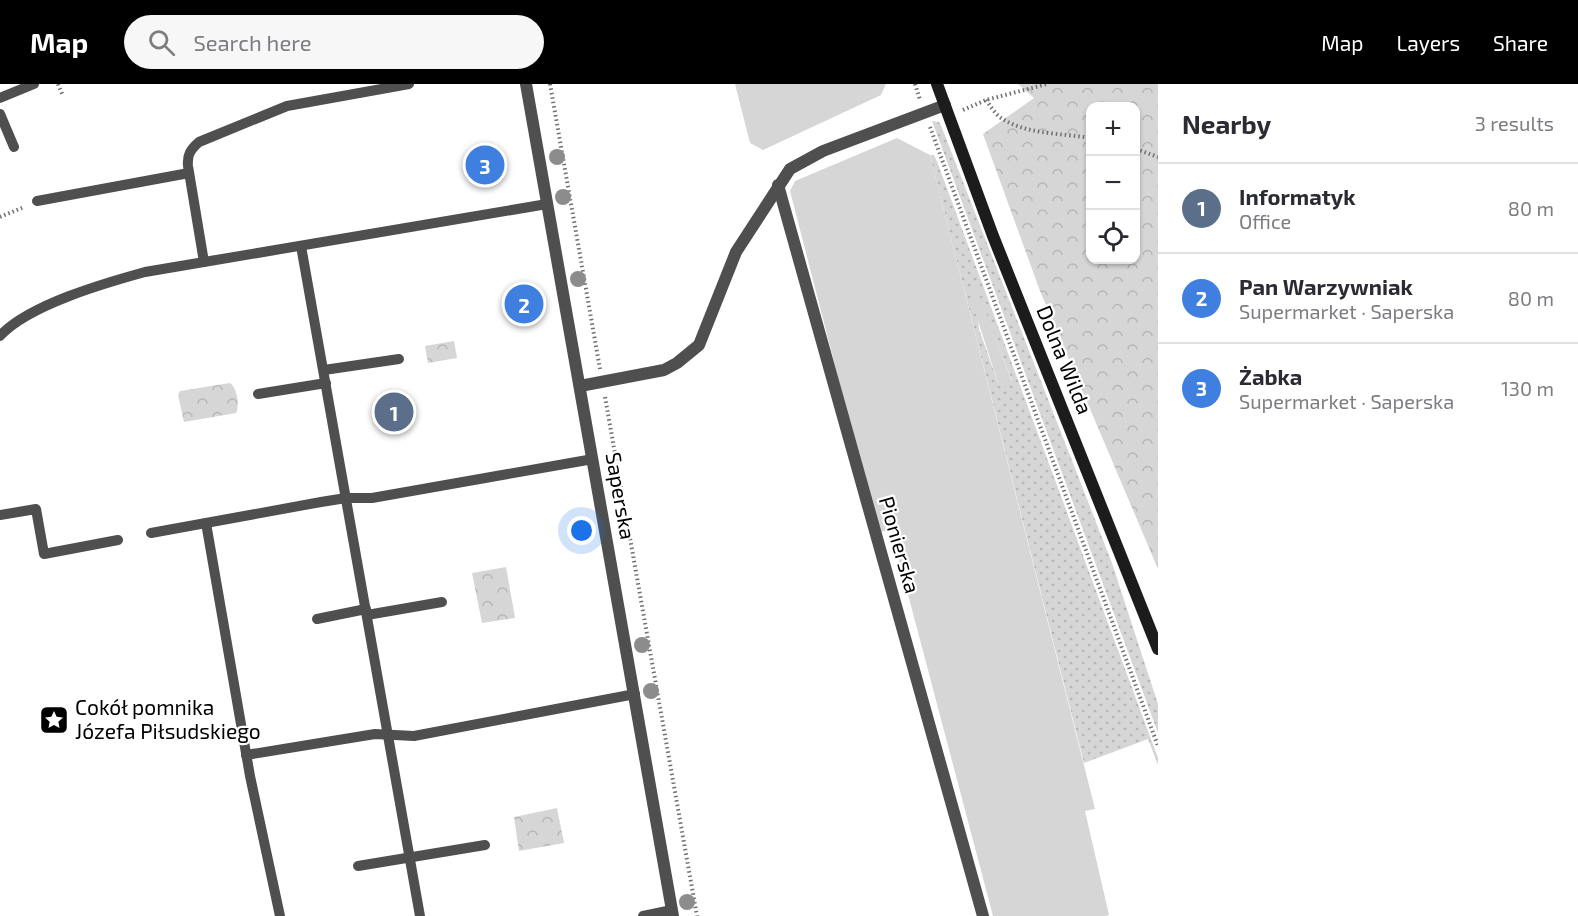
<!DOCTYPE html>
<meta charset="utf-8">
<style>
body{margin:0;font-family:"Exo 2",sans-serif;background:#f7f7f7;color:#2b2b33}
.controls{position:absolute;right:18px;top:18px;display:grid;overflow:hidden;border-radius:12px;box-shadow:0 2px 4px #0004}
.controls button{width:54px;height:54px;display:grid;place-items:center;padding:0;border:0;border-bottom:2px solid #e1e1e2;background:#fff;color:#2b2b33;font:30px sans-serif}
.you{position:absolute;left:582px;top:447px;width:21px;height:21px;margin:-15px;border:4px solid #fff;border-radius:50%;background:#1a73e8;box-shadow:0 0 0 9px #1a73e833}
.badge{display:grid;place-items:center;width:39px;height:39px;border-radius:50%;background:#000;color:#fff;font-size:20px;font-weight:700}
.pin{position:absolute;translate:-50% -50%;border:3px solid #fff;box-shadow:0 2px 6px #0006}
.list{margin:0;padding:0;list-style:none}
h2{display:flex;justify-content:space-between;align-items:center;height:78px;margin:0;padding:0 24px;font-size:26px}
h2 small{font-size:20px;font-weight:400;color:#7c7c81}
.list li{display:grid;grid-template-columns:39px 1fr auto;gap:18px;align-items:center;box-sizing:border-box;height:90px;padding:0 24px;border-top:2px solid #e1e1e2}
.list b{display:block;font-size:22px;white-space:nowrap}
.list p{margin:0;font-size:20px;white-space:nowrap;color:#7c7c81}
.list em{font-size:20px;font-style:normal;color:#7c7c81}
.icon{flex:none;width:33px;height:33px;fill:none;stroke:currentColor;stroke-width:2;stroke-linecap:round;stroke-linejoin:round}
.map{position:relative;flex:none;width:1158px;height:832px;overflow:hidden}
header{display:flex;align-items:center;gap:36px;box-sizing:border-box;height:84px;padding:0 30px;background:#000;color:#fff}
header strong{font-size:28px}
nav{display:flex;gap:33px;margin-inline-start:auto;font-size:21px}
.search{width:420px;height:54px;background:#f7f7f7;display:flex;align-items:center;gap:15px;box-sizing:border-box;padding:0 21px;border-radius:33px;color:#7c7c81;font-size:22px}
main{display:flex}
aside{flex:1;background:#fff}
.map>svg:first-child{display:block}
.grass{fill:url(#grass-dots);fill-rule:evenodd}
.forest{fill:url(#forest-crowns);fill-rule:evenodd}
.garden{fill:#d6d6d6}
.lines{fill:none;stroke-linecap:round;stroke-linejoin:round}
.path{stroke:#717171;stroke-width:4;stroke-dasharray:1.5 3;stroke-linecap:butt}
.service{stroke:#4f4f4f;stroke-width:10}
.minor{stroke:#4f4f4f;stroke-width:12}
.secondary{stroke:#1c1c1c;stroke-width:12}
.tree{fill:#8c8c8c}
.labels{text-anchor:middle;stroke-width:4.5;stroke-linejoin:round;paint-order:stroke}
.street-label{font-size:21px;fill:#000;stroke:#fff}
.poi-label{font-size:21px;fill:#000;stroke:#fff;text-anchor:start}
</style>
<header>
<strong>Map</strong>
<div class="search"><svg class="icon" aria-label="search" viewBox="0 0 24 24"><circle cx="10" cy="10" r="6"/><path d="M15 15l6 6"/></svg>Search here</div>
<nav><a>Map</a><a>Layers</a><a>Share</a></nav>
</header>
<main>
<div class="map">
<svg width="1158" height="832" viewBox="0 0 1158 832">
<defs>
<pattern id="grass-dots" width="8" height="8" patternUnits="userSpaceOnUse" patternTransform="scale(1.5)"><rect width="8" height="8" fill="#d6d6d6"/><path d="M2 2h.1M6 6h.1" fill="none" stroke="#b6b6b6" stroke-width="1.8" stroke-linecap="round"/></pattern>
<pattern id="forest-crowns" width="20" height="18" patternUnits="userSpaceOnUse" patternTransform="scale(1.5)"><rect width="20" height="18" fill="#d6d6d6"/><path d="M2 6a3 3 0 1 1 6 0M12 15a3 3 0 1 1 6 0" fill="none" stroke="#b6b6b6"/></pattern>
</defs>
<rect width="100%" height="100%" fill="#fff"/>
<g class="grass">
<path d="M 932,37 L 939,38 L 942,44 L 1112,479 L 1158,620 L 1158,649 Z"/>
<path d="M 930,71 L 934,71 L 938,80 L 1158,674 L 1158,681 L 1148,655 L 1084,679 ZM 975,202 L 1012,297 L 999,302 L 979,245 Z"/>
</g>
<g class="forest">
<path d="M 1018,0 L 1158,0 L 1158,485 L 1040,207 L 983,50 L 1034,14 ZM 1090,22 L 1136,22 L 1136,176 L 1090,176 Z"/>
<path d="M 454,257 L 457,274 L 428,279 L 425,262 Z"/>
<path d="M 230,299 C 237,304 240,321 236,329 L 184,338 L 178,311 L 180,307 Z"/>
<path d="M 506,483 L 515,534 L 482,539 L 472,489 Z"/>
<path d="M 557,724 L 564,759 L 519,767 L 514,733 Z"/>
</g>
<g class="garden">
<path d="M 735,0 L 886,0 L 881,11 L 763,66 L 750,59 Z"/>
<path d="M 897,54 L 930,71 L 1095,725 L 1085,727 L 1109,831 L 1105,832 L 993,832 L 891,446 L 878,448 L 790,107 L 795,97 Z"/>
<path d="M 976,202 L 1012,298 L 999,302 L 968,206 Z"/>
</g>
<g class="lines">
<g class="path">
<path d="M 58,0 L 63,12"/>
<path d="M 550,0 L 600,285"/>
<path d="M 915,0 L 920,16"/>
<path d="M 986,16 C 990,21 995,30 1001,34 C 1027,51 1062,49 1090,54"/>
<path d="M 963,26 L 986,16 L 1047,0"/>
<path d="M 930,43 L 1158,662"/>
<path d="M 1136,65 L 1158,73"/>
<path d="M 0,133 L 24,123"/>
<path d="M 605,313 L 697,832"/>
</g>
<g class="service">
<path d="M 0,14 L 34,0"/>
<path d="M 0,30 L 14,63"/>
<path d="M 37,117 L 189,89"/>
<path d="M 301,162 L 420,832"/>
<path d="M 204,178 L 188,82 C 187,71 190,66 199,58 L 287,22 L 409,0"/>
<path d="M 0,252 C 28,221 105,199 145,188 L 547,120"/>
<path d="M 324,286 L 399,275"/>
<path d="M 258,310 L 326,299"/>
<path d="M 0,431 L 36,425 L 44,470 L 118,456"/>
<path d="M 206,439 L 250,692 L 280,832"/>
<path d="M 151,449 L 321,418 L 346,414 L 372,414 L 593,375"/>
<path d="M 367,531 L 442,518"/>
<path d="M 317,535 L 366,525"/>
<path d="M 246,671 L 375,650 L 414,652 L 635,610"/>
<path d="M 358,782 L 485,761"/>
<path d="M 643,832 L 672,826"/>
</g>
<g class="minor">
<path d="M 526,0 L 673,832"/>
<path d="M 778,101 L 983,832"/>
<path d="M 580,302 L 664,286 L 677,279 L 699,261 L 736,168 L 790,85 L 823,67 L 945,21"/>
</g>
<path class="secondary" d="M 937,0 L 993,152 L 1158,565"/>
</g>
<g class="tree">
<circle cx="557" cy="73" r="8"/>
<circle cx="563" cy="113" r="8"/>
<circle cx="578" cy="195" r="8"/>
<circle cx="642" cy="561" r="8"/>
<circle cx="651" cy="607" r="8"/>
<circle cx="687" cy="818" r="8"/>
</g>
<defs>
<g id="sight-square" transform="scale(1.5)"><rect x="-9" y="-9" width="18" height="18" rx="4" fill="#000" stroke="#fff"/><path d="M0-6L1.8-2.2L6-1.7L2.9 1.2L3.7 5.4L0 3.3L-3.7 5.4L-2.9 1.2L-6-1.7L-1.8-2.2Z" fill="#fff"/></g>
</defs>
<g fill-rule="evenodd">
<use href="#sight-square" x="54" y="636"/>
</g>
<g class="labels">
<g class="street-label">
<text transform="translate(1064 276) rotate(68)" y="7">Dolna Wilda</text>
<text transform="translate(620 412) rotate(80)" y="7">Saperska</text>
<text transform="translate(899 461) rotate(74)" y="7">Pionierska</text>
</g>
<g class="poi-label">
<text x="75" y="631">Cokół pomnika<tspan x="75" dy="24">Józefa Piłsudskiego</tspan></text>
</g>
</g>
</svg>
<div class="controls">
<button>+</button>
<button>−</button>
<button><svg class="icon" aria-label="locate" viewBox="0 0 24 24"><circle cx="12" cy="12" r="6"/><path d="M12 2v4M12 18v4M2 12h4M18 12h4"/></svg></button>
</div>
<div class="you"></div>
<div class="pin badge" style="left:394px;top:328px;background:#5c6f8a">1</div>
<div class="pin badge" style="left:524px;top:220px;background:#3f7fe0">2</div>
<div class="pin badge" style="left:485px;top:81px;background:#3f7fe0">3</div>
</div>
<aside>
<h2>Nearby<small>3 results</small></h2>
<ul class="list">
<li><span class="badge" style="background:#5c6f8a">1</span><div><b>Informatyk</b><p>Office</p></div><em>80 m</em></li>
<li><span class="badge" style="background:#3f7fe0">2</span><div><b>Pan Warzywniak</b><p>Supermarket · Saperska</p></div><em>80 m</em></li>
<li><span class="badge" style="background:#3f7fe0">3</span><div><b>Żabka</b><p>Supermarket · Saperska</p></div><em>130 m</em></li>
</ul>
</aside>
</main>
